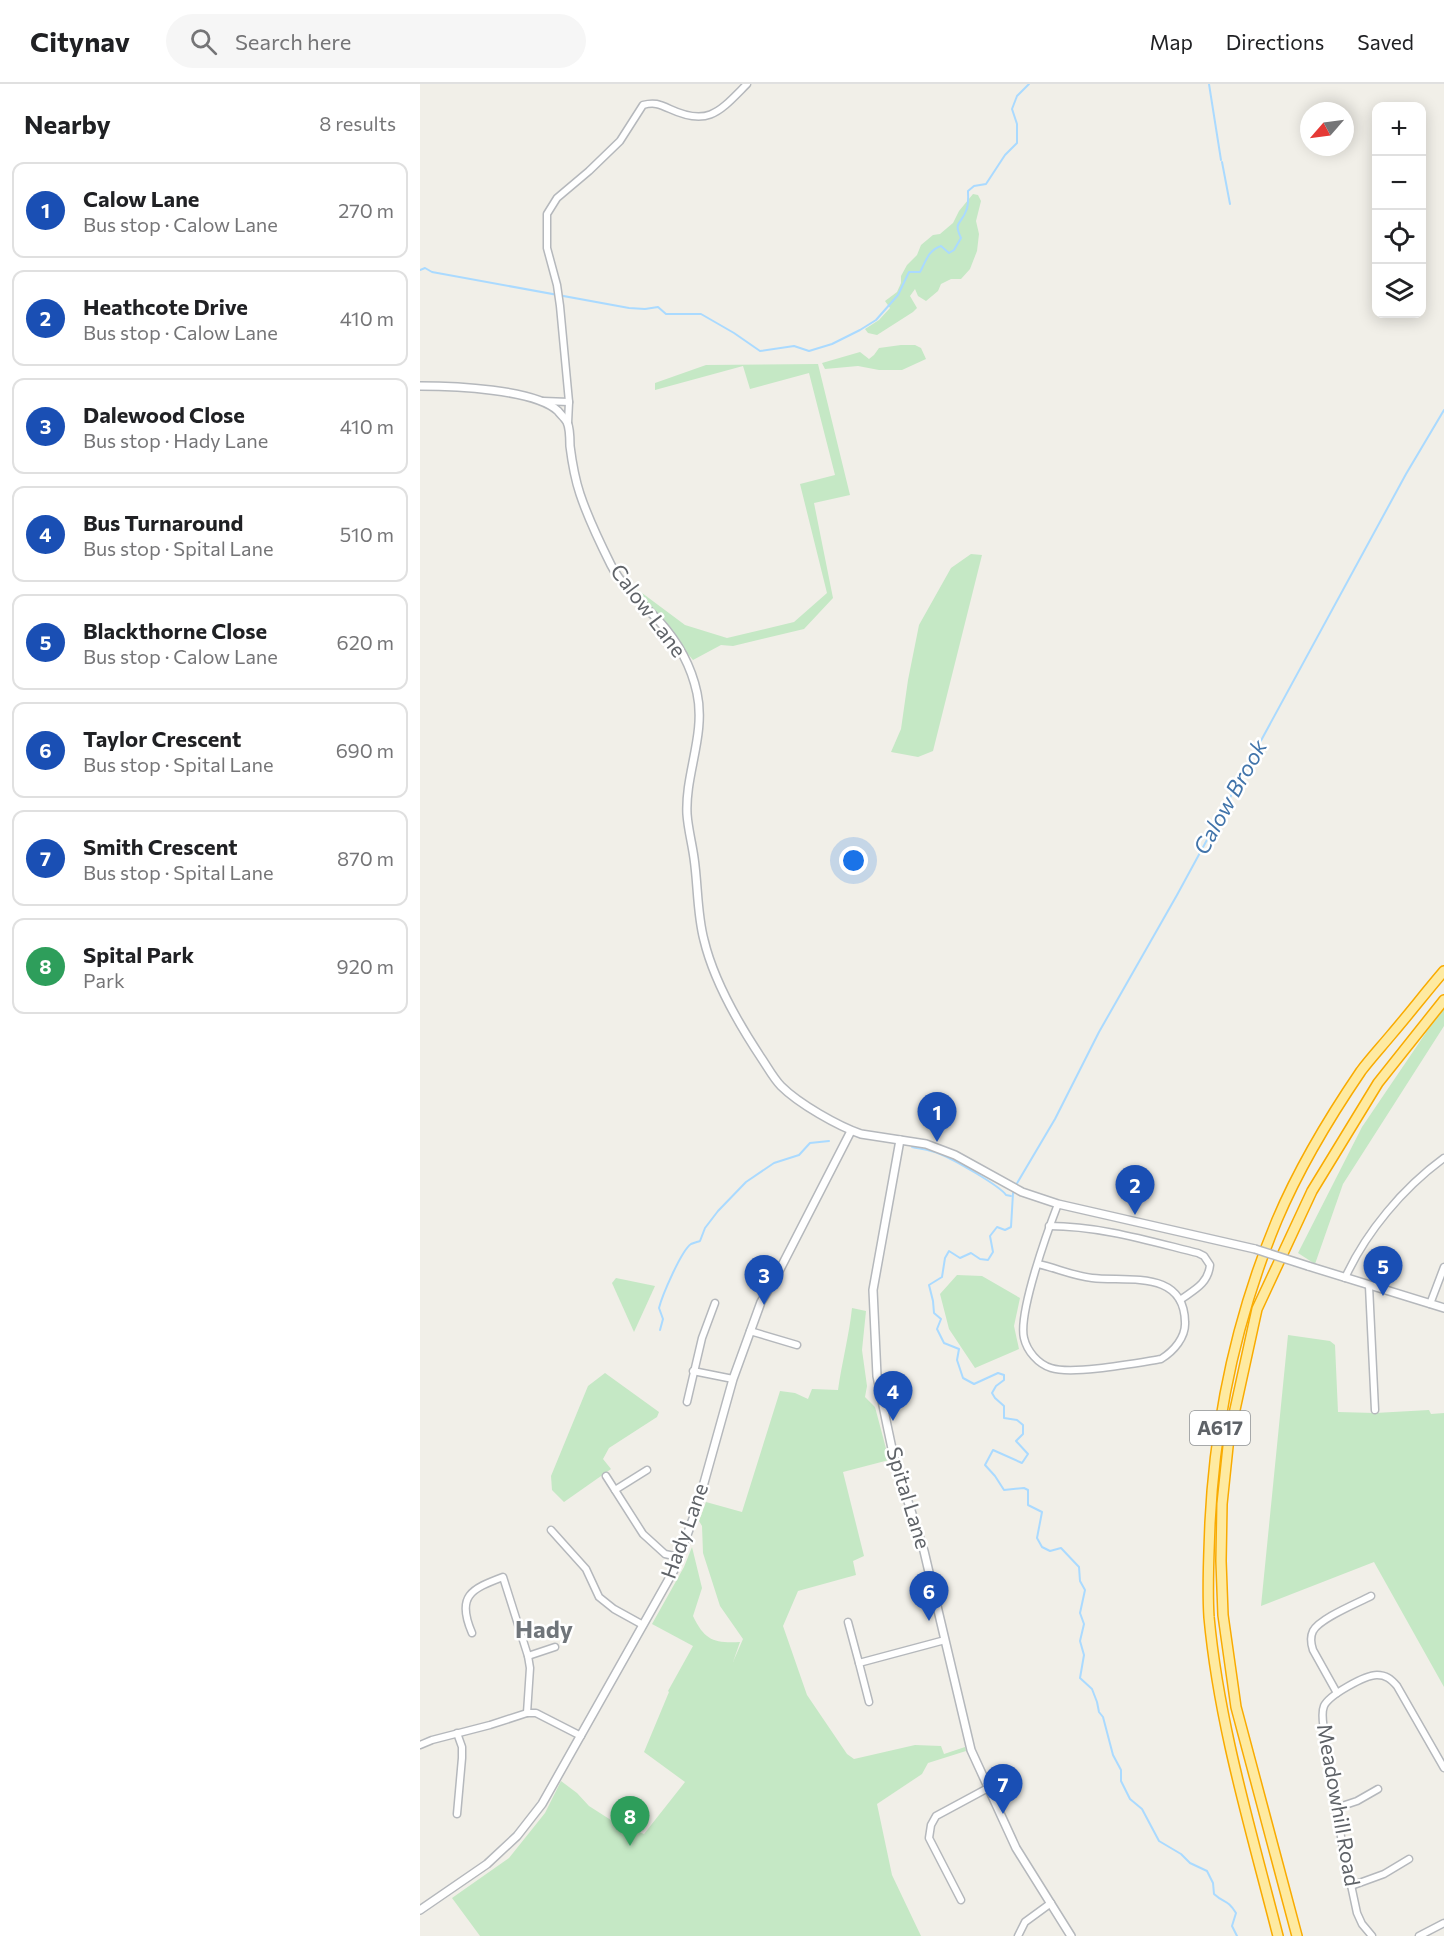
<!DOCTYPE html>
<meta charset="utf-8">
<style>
body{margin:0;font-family:Commissioner,sans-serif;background:#f6f6f6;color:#202124}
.controls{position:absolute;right:18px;top:18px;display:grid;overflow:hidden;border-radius:12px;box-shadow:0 3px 15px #0003}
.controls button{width:54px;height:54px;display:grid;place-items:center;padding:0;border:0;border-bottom:2px solid #e0e0e0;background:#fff;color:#202124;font:30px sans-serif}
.compass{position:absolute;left:880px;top:18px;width:54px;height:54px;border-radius:50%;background:#fff;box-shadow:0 3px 15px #0003;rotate:242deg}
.you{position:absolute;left:434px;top:777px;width:21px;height:21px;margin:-15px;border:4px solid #fff;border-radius:50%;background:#1a73e8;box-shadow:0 0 0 9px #1a73e833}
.badge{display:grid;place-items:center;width:39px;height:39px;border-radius:50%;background:#ea4335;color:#fff;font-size:20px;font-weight:700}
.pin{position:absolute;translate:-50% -50px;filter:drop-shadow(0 2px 3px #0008)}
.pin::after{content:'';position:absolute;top:32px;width:21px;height:18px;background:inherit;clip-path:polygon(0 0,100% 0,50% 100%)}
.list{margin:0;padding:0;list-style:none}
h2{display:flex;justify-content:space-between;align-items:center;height:78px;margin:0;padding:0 24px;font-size:26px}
h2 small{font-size:20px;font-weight:400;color:#757577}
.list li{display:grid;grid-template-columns:39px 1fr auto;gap:18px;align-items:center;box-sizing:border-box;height:96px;margin:0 12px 12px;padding:0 12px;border:2px solid #e0e0e0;border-radius:12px}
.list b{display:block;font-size:22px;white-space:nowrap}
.list p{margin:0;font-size:20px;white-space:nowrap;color:#757577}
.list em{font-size:20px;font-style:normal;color:#757577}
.icon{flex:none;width:33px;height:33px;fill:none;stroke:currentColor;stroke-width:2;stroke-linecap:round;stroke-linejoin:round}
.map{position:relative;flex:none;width:1024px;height:1852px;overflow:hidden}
header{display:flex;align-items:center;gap:36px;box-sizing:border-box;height:84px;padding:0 30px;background:#fff;border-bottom:2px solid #e0e0e0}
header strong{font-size:28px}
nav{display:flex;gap:33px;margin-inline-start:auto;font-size:21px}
.search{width:420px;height:54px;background:#f6f6f6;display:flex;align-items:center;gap:15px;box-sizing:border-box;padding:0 21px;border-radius:33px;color:#757577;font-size:22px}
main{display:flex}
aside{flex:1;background:#fff}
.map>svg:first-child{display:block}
.green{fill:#c5e8c5}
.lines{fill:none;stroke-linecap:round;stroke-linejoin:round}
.stream{stroke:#aadaff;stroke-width:2}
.minor-casing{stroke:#b5b8bc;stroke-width:9}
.tertiary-casing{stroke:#b5b8bc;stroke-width:10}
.trunk-casing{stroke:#f9ab00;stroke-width:12}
.minor{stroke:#fff;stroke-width:6}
.tertiary{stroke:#fff;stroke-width:7}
.trunk{stroke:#feeaa1;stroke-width:9}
.tertiary-bridge-casing{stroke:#b5b8bc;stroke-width:10;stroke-linecap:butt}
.tertiary-bridge{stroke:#fff;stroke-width:7}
.labels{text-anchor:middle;stroke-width:5;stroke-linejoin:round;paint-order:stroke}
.shield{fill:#fff;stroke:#8f9295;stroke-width:1.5}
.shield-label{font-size:20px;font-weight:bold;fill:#5f6368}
.street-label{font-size:21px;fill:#5f6368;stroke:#fff}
.water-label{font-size:22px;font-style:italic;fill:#4174aa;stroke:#fff}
.quarter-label{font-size:24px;font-weight:bold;fill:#70757a;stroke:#fff}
</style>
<header>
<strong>Citynav</strong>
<div class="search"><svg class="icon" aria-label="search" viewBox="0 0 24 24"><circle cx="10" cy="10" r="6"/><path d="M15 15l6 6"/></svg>Search here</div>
<nav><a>Map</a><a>Directions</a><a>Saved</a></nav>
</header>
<main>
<aside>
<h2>Nearby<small>8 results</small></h2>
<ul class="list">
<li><span class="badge" style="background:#1a4fb4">1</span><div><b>Calow Lane</b><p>Bus stop · Calow Lane</p></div><em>270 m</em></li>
<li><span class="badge" style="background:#1a4fb4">2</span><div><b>Heathcote Drive</b><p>Bus stop · Calow Lane</p></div><em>410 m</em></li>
<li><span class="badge" style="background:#1a4fb4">3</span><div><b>Dalewood Close</b><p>Bus stop · Hady Lane</p></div><em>410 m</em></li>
<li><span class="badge" style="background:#1a4fb4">4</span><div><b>Bus Turnaround</b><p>Bus stop · Spital Lane</p></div><em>510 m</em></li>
<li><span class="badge" style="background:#1a4fb4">5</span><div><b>Blackthorne Close</b><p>Bus stop · Calow Lane</p></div><em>620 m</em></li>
<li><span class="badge" style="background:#1a4fb4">6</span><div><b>Taylor Crescent</b><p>Bus stop · Spital Lane</p></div><em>690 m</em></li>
<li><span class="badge" style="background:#1a4fb4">7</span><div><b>Smith Crescent</b><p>Bus stop · Spital Lane</p></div><em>870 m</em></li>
<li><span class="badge" style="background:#2e9e5b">8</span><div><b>Spital Park</b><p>Park</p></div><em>920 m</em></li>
</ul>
</aside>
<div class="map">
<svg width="1024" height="1852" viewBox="0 0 1024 1852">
<rect width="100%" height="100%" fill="#f1efe8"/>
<g class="green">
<path d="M 553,110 L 558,111 L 561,117 L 556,137 L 559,150 L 557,167 L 550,185 L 541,195 L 531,195 L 521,200 L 518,207 L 506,217 L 498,212 L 495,205 L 490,212 L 497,224 L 493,228 L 457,251 L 448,249 L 445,245 L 459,236 L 470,224 L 465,217 L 477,208 L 481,199 L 481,192 L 487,181 L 497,171 L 501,161 L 513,151 L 520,150 L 533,139 L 539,127 Z"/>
<path d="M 481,261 L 495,261 L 501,264 L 506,275 L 482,286 L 459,286 L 438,282 L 405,285 L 402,279 L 440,268 L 449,275 L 454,271 L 459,264 Z"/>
<path d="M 398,280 L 430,411 L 394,419 L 413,514 L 384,545 L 313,562 L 301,561 L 273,576 L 219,513 L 214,503 L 265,541 L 307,554 L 374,538 L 407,509 L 380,400 L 415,391 L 389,289 L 330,305 L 323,282 L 235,306 L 235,299 L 286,281 Z"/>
<path d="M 551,470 L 562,471 L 513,667 L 498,673 L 471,668 L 481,645 L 488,596 L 499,541 L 531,484 Z"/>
<path d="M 1024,922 L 1024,942 L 923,1100 L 895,1180 L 878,1169 L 942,1043 Z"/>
<path d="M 537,1191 L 562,1192 L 600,1214 L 594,1242 L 599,1265 L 555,1284 L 529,1245 L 520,1210 Z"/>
<path d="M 196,1194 L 235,1202 L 214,1248 L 192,1199 Z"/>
<path d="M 432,1224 L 446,1227 L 442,1266 L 447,1302 L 445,1313 L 455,1323 L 469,1376 L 423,1388 L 444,1472 L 433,1477 L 436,1491 L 378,1507 L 363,1542 L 387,1611 L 427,1670 L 434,1675 L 495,1661 L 521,1662 L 524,1670 L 545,1663 L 546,1667 L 508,1679 L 502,1690 L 457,1720 L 472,1791 L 501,1852 L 60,1852 L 32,1814 L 89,1774 L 125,1729 L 141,1697 L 157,1709 L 169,1722 L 194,1738 L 224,1750 L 265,1698 L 224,1668 L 249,1608 L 248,1607 L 273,1562 L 232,1540 L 264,1483 L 272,1463 L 282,1504 L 273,1532 C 285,1557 294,1559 320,1558 L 313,1578 L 323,1555 L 300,1522 L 283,1469 L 282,1442 L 279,1437 L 286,1418 L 322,1428 L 360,1307 L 375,1309 L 388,1315 L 392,1305 L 418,1306 C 422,1278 429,1252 432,1224 Z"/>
<path d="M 868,1251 L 910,1257 L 915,1261 L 918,1328 L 955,1329 L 1009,1326 L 1011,1330 L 1024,1329 L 1024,1603 L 954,1478 L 841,1522 Z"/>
<path d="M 185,1289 L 239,1328 L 237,1333 L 189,1364 L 183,1375 L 191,1385 L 144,1418 L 132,1406 L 131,1392 L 168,1302 Z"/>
</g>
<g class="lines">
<g class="stream">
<path d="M 789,0 L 801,76"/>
<path d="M 802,78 L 810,120"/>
<path d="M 0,186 L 5,184 L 12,188 L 209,224 L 225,225 L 238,223 L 246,230 L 281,230 L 314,249 L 340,267 L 374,262 L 389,267 L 412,260 L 440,246 L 456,236 L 478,211 L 489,188 L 500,188 C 506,178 507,167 521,162 L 529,169 L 534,166 L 541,154 C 533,137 541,141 546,127 C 549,121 548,113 548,107 L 554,102 L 566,100 L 585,71 L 597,59 L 597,40 L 592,25 L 597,12 L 609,0"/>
<path d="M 492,1063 C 501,1065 512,1066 520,1070 C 533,1075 580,1102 586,1111 L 591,1112"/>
<path d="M 596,1101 L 635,1035 L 679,948 L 757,811 L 986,390 L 1024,326"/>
<path d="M 593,1109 L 591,1143 L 585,1146 L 577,1143 L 570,1152 L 573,1168 L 568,1176 L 560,1175 L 551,1169 L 540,1174 L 529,1167 L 525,1174 L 522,1193 L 509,1201 L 513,1217 L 514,1229 L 521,1235 L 517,1245 L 524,1259 L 539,1265 L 537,1276 L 543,1294 L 554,1300 L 578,1289 L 584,1291 L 584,1296 L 576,1302 L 572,1309 L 575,1314 L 584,1322 L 584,1334 L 597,1336 L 603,1341 L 603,1350 L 596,1357 L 608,1370 L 602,1379 L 573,1366 L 565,1381 L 575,1392 L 584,1406 L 604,1404 L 608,1406 L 608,1421 L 622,1428 L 617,1454 L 622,1463 L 630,1467 L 641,1464 L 659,1483 L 660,1497 L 665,1506 L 660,1529 L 664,1540 L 660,1557 L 664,1571 L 660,1594 L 672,1605 L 677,1618 L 679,1628 L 683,1633 L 693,1671 L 701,1686 L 701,1697 L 710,1715 L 722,1725 L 739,1757 L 761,1770 L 770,1779 L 787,1787 L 793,1799 L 794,1810 C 805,1820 807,1815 816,1829 L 812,1842 L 817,1852"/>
<path d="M 240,1246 L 243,1235 L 239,1224 C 242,1212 261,1167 271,1160 C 273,1159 277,1158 280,1157 L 285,1144 L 298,1127 L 326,1098 L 354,1079 L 379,1071 L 390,1059 L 409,1057"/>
</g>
<g class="minor-casing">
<g id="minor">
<path d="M 123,317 L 149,318"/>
<path d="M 148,339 L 149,318 L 140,222 L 137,201 L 127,164 L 127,130 L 137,114 L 169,87 L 200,57 L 223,21 C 234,18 239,20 250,25 C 289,43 300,27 327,0"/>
<path d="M 629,1142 C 680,1142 729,1157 778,1169 L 784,1172 L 790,1181 C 788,1200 774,1206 760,1216"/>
<path d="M 618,1180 C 636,1184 654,1192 672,1194 C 707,1198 764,1185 765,1238 C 766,1253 754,1267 741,1275 C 716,1279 653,1291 631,1284 C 618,1280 607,1267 604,1254 C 598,1229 628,1146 638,1120"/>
<path d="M 925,1194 C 946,1148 983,1104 1024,1074"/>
<path d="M 949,1202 L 955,1326"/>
<path d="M 1010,1220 L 1024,1183"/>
<path d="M 330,1247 L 377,1261"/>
<path d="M 273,1287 L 313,1295"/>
<path d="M 267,1318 L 282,1254 L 295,1219"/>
<path d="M 186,1392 L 223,1450 L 245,1470 L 259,1473"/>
<path d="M 195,1406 L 227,1386"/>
<path d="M 131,1446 L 166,1485 L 179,1513 L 194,1525 L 223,1541"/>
<path d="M 428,1538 L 439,1579"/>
<path d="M 52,1549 C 36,1512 51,1505 83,1493 L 108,1572 L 110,1584 L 107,1629"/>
<path d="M 108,1572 L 135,1563"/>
<path d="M 917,1609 L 893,1566 C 891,1560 890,1553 893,1547 C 900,1534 938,1519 951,1512"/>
<path d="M 449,1618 L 439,1579 L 525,1556"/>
<path d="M 37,1649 L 42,1663 L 42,1674 L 37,1730"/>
<path d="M 0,1661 L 12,1656 L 70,1641 L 107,1629 L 116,1629 L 161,1652"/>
<path d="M 916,1724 L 937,1717 L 958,1705"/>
<path d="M 931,1802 L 964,1790 L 989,1775"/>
<path d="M 541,1816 L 509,1754 L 511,1741 L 516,1732 L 568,1704"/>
<path d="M 598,1852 L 605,1838 L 631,1819"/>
<path d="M 952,1852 L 942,1840 L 937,1829 L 922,1759 L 904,1646 C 903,1638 901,1629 904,1622 C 909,1611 945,1591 957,1591 C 966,1591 971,1595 977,1602 L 1024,1684"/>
<path d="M 999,1852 L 1024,1839"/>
</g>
</g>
<g class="tertiary-casing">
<g id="tertiary">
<path d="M 0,302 C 32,302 115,305 138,327 C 140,330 145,334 147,338 C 150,344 150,355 150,362 C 152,378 155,395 160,410 C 168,434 180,459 191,481 C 203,504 222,519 239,537 C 258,558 271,581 277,609 C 286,650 265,690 267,730 C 268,745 272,759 274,774 C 278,801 277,830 284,856 C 294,898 318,939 342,975 C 348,984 354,995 361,1002 C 379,1020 418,1042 441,1050 L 506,1060 L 535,1071 L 602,1108 L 638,1120 L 835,1165"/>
<path d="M 480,1056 L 453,1206 L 457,1292 L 467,1341 L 474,1374 L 504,1467 L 551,1666 L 596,1764 L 651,1852"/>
<path d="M 888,1182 L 1024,1224"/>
<path d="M 0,1826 L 67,1780 L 97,1752 L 122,1720 L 254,1486 L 277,1424 L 313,1295 L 341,1218 L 356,1193 L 431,1047"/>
</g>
</g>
<g class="trunk-casing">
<g id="trunk">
<path d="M 858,1852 C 831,1746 799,1641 789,1533 C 787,1502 789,1470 790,1439 C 795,1336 817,1232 857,1136 C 879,1084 909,1034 941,987 C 950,975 961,963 971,951 C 989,930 1006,908 1024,887"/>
<path d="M 877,1852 L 816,1623 L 803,1531 L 801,1477 L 802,1420 L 809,1353 L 837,1225 L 892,1107 L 958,999 L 1024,916"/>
</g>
</g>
<use href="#minor" class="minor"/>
<use href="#tertiary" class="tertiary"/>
<use href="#trunk" class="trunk"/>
<g class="tertiary-bridge-casing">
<path id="tertiary-bridge" d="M 835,1165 L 888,1182"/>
</g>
<use href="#tertiary-bridge" class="tertiary-bridge"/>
</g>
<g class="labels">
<rect class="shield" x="770" y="1327" width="60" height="34" rx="4.5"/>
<g class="shield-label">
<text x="800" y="1351">A617</text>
</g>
<g class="street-label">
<text transform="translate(228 527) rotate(53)" y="7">Calow Lane</text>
<text transform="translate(488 1414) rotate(73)" y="7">Spital Lane</text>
<text transform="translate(265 1447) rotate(-70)" y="7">Hady Lane</text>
<text transform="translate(918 1721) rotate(80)" y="7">Meadowhill Road</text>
</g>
<g class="water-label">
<text transform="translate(810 713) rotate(-61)" y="8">Calow Brook</text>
</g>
<g class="quarter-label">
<text x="124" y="1554">Hady</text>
</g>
</g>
</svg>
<div class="controls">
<button>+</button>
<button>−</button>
<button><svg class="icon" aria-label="locate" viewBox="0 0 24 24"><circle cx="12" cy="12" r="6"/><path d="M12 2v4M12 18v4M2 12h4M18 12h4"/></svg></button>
<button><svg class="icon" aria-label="layers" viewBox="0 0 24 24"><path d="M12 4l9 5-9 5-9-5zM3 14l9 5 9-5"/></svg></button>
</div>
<svg class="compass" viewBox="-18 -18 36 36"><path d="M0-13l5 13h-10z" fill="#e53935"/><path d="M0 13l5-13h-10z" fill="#757577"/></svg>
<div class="you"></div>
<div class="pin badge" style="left:517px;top:1058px;background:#1a4fb4">1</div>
<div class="pin badge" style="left:715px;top:1131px;background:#1a4fb4">2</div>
<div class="pin badge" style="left:344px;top:1221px;background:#1a4fb4">3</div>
<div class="pin badge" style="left:473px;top:1337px;background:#1a4fb4">4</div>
<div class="pin badge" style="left:963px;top:1212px;background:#1a4fb4">5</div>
<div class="pin badge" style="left:509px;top:1537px;background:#1a4fb4">6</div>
<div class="pin badge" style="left:583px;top:1730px;background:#1a4fb4">7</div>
<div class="pin badge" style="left:210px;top:1762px;background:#2e9e5b">8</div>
</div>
</main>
